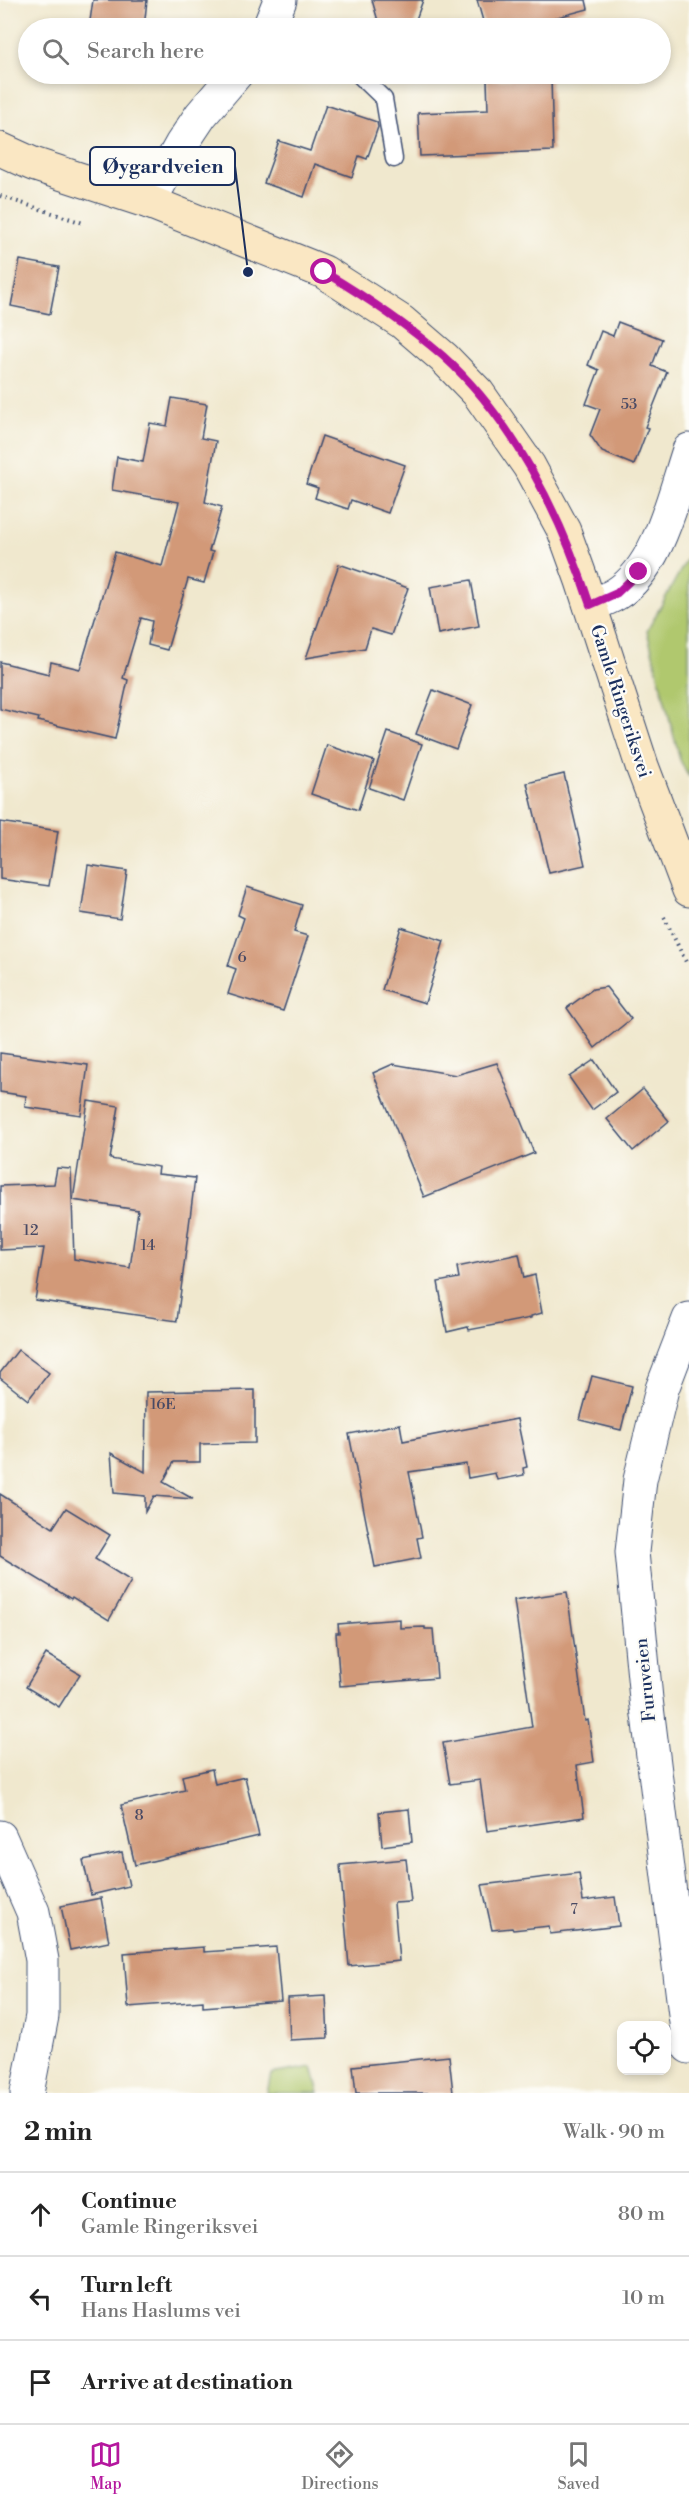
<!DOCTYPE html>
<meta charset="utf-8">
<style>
body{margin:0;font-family:"Libre Bodoni",serif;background:#f6f6f6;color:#222}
.controls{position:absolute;right:18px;bottom:18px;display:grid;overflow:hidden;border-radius:12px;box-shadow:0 3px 9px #0003}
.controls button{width:54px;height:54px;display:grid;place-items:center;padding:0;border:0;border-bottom:2px solid #e0e0e0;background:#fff;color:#222;font:30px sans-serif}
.stop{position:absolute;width:18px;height:18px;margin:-14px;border:4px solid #b5179e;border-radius:50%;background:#fff}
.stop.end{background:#b5179e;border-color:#fff;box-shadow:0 2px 6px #0008}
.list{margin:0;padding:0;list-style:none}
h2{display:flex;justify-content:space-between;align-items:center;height:78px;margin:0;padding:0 24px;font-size:26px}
h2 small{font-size:20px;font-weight:400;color:#767676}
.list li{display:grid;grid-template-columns:39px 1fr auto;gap:18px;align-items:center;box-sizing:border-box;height:84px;padding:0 24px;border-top:2px solid #e0e0e0}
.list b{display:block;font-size:22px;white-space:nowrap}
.list p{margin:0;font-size:20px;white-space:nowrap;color:#767676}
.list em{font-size:20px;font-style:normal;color:#767676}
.icon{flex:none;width:33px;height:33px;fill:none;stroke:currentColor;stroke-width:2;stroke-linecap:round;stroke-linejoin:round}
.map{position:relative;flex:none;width:689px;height:2093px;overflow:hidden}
.search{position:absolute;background:#fff;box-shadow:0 3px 9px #0003;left:18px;right:18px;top:18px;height:66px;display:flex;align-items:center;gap:15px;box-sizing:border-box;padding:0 21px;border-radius:33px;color:#767676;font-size:22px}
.sheet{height:330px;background:#fff}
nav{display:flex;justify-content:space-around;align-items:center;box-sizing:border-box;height:84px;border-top:2px solid #e0e0e0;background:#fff;font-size:16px;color:#767676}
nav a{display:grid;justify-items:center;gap:3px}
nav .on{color:#b5179e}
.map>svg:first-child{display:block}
.green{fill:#b0c86e;stroke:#667c66;stroke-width:1.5}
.building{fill:#d29978}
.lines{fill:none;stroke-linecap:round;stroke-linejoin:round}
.service-casing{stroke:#3b4b6f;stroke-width:19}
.minor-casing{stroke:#3b4b6f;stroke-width:35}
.secondary-casing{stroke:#3b4b6f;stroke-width:35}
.path{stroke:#3b4b6f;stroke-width:4;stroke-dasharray:1.5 4.5;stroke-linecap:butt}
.service{stroke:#fff;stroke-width:16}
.minor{stroke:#fff;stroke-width:33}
.secondary{stroke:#fae7c3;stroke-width:33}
.route{stroke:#b5179e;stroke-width:8}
.labels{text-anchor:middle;stroke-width:4.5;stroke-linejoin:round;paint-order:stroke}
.number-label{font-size:15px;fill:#494a64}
.street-label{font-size:18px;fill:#1b2f5e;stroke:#fdfcf7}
.leader{fill:none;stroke:#1b2f5e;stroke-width:2}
.callout-dot{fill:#1b2f5e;stroke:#fdfcf7;stroke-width:2}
.callout{fill:#fdfcf7;stroke:#1b2f5e;stroke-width:2}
.callout-label{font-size:20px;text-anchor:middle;font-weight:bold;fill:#1b2f5e}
</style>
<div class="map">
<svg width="689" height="2093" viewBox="0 0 689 2093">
<rect width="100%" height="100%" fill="#fdfcf7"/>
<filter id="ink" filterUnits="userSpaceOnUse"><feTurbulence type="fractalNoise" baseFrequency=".0167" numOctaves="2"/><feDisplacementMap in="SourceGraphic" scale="12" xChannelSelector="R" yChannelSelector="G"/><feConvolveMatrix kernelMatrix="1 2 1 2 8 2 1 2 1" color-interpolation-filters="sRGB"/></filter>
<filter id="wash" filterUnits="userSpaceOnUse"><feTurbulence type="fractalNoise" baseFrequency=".008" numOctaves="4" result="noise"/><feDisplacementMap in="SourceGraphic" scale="24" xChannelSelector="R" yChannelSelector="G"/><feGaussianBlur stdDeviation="1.35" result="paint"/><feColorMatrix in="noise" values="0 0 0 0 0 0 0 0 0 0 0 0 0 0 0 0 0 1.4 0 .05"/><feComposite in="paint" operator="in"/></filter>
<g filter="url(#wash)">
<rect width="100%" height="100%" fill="#f0e8ce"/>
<g class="green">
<path d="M 689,555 L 689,777 L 680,760 L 647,631 Z"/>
<path d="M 312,2067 L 319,2093 L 267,2093 L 271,2074 Z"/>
</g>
<g id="blocks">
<g class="building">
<path d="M 93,0 L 147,0 L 144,28 L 89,28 Z"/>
<path d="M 372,0 L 423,0 L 413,28 L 380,28 Z"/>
<path d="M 477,0 L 586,0 L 588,9 L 517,28 L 485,28 Z"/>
<path d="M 551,78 L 553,151 L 420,156 L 418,113 L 488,110 L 487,80 Z"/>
<path d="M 326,105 L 377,122 L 378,127 L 367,159 L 359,156 L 352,177 L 315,164 L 304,197 L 264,183 L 279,141 L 310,151 Z"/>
<path d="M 20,260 L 59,267 L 50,314 L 11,306 Z"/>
<path d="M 618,322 L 662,339 L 652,366 L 667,372 L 645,427 L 648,428 L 634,465 L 602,452 L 590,435 L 600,409 L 586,404 L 599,370 L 588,365 L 601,331 L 613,336 Z"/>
<path d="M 172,398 L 207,404 L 201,438 L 216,441 L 205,502 L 222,507 L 209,551 L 213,552 L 204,583 L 188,579 L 167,650 L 148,645 L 152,621 L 141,618 L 123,678 L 128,680 L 115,739 L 38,721 L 39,718 L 0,709 L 0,662 L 49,674 L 51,662 L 80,669 L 115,552 L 162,566 L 179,502 L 112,490 L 117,457 L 143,462 L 150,423 L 167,426 Z"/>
<path d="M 322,436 L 405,465 L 388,513 L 351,500 L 348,509 L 315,498 L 318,488 L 306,484 Z"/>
<path d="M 339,564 L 408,588 L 391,635 L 371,629 L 365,648 L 306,658 Z"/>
<path d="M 471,580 L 479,626 L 438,634 L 430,587 Z"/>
<path d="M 433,690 L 472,705 L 456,749 L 416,734 Z"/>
<path d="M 388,732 L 422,744 L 403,800 L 369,788 Z"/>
<path d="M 327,745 L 374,761 L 358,810 L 311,794 Z"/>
<path d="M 564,774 L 585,865 L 549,873 L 527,783 Z"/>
<path d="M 0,822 L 58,831 L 49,886 L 0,879 Z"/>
<path d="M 88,865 L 127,871 L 120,919 L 81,913 Z"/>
<path d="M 247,887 L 302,905 L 294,932 L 308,936 L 283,1011 L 228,994 L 236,969 L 228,966 L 244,918 L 238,915 Z"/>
<path d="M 401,927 L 444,941 L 425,1003 L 382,990 Z"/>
<path d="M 606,987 L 631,1019 L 595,1048 L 567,1008 L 593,989 Z"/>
<path d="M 0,1053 L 88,1065 L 81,1115 L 25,1107 L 26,1096 L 0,1092 Z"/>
<path d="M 594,1060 L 616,1092 L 592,1110 L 569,1077 Z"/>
<path d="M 497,1063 L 534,1153 L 424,1197 L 373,1073 L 393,1064 L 456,1075 Z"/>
<path d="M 643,1089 L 669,1121 L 633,1151 L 607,1119 Z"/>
<path d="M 88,1101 L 119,1106 L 110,1159 L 159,1167 L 158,1174 L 195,1178 L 177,1321 L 35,1300 L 44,1248 L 0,1250 L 0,1186 L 54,1184 L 57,1168 L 71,1169 L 74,1259 L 130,1268 L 138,1210 L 73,1200 Z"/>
<path d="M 519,1254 L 524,1278 L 535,1275 L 542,1313 L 531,1316 L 531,1318 L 469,1330 L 468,1327 L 447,1332 L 438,1282 L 459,1278 L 457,1267 Z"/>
<path d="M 18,1350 L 49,1373 L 28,1400 L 0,1378 L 0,1373 Z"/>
<path d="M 592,1376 L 632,1386 L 621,1430 L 580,1420 Z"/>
<path d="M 255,1390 L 255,1443 L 200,1444 L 200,1462 L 174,1462 L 163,1482 L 193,1499 L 154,1496 L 145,1512 L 145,1496 L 114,1493 L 111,1453 L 145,1472 L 146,1392 Z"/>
<path d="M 517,1419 L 527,1467 L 523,1468 L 524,1475 L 497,1480 L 495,1473 L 468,1478 L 466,1464 L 409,1472 L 422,1537 L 417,1538 L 421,1558 L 375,1567 L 349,1434 L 400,1424 L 403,1441 Z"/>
<path d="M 0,1494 L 53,1528 L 66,1508 L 110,1535 L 95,1559 L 131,1581 L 109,1620 L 72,1597 L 71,1599 L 0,1556 Z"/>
<path d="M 567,1592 L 585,1721 L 588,1720 L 594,1762 L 577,1765 L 584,1817 L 487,1831 L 480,1780 L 450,1784 L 443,1743 L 532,1727 L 514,1600 Z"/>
<path d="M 400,1619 L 400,1628 L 425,1627 L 425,1629 L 433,1629 L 437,1678 L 340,1686 L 336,1633 L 339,1633 L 338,1624 Z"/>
<path d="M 46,1654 L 80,1674 L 59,1707 L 26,1687 Z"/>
<path d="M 212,1769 L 215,1784 L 245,1777 L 259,1836 L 135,1865 L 121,1805 L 185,1790 L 182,1776 Z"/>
<path d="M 409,1809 L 412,1842 L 382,1846 L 379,1812 Z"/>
<path d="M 122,1852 L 129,1886 L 91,1895 L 83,1860 Z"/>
<path d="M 406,1859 L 411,1902 L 394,1903 L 399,1961 L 349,1966 L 340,1865 Z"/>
<path d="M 579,1873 L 583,1901 L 615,1897 L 619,1926 L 550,1934 L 549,1926 L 513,1930 L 512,1928 L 492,1930 L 482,1885 Z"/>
<path d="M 101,1898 L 109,1942 L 70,1950 L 61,1906 Z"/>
<path d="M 204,1947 L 204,1952 L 276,1947 L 281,2001 L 203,2007 L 203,2001 L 128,2007 L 124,1953 Z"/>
<path d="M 326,1996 L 328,2038 L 290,2040 L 288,1998 Z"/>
<path d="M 449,2056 L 453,2093 L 356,2093 L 353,2066 Z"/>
</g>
</g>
</g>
<g filter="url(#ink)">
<use href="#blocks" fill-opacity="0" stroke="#3b4b6f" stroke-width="1.5"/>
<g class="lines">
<g class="service-casing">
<path id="service" d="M 358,74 L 384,99 L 394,159"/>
</g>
<g class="minor-casing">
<g id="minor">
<path d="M 269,28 L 280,0"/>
<path d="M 149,202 L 181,145 L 201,115 L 236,74"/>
<path d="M 590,605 C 599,602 608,599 616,594 C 659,568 674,494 689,450"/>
<path d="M 689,1319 L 662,1389 L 640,1480 L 632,1552 L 646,1699 L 689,2047"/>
<path d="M 0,1837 L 33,1912 L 42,1960 L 42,2016 L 27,2093"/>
</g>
</g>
<g class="secondary-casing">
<path id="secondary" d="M 0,149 L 33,164 L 149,202 L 324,272 L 402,322 L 444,358 L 478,393 L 529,466 L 564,531 L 582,581 L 642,766 L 689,890"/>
</g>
<g class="path">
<path d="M 0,196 L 83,223"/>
<path d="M 664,917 L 686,962"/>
</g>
<use href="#service" class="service"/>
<use href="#minor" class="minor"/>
<use href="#secondary" class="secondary"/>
</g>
</g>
<g class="lines" filter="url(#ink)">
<path class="route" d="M 324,272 C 366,297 406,324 443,356 C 514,420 561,516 590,605 L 617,593 L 639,572"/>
</g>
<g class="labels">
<g class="number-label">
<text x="629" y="409">53</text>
<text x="242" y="962">6</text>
<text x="31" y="1235">12</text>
<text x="148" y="1250">14</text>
<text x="163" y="1409">16E</text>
<text x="139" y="1820">8</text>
<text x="574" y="1914">7</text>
</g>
<g class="street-label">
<text transform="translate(621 701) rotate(72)" y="6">Gamle Ringeriksvei</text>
<text transform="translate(645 1680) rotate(-96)" y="6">Furuveien</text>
</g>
</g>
<path class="leader" d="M248 272L235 166"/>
<circle class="callout-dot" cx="248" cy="272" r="6"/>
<rect class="callout" x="90" y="147" width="145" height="38" rx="6"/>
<g class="callout-label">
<text x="163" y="173">Øygardveien</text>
</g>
</svg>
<div class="controls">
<button><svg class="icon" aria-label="locate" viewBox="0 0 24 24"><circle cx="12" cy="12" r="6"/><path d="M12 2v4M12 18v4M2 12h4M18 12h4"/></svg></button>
</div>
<div class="stop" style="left:324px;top:272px"></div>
<div class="stop end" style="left:639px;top:572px"></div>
<div class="search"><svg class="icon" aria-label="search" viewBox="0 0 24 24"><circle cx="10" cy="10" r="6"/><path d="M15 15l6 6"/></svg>Search here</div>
</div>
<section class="sheet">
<h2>2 min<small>Walk · 90 m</small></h2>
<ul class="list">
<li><svg class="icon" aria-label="ahead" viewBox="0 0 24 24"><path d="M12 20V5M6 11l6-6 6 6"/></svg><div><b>Continue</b><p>Gamle Ringeriksvei</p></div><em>80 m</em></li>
<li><svg class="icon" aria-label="left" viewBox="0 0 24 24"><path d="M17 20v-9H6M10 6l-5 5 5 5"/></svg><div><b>Turn left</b><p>Hans Haslums vei</p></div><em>10 m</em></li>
<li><svg class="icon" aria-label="arrive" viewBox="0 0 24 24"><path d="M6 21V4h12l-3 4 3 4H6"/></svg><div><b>Arrive at destination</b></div></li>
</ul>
</section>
<nav>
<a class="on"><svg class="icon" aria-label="map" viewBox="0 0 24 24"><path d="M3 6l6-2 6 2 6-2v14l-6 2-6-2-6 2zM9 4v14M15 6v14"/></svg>Map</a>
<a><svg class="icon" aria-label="directions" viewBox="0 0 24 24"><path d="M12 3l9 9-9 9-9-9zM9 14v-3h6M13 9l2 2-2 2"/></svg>Directions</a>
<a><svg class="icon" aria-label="saved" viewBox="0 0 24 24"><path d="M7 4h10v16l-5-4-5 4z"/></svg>Saved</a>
</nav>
